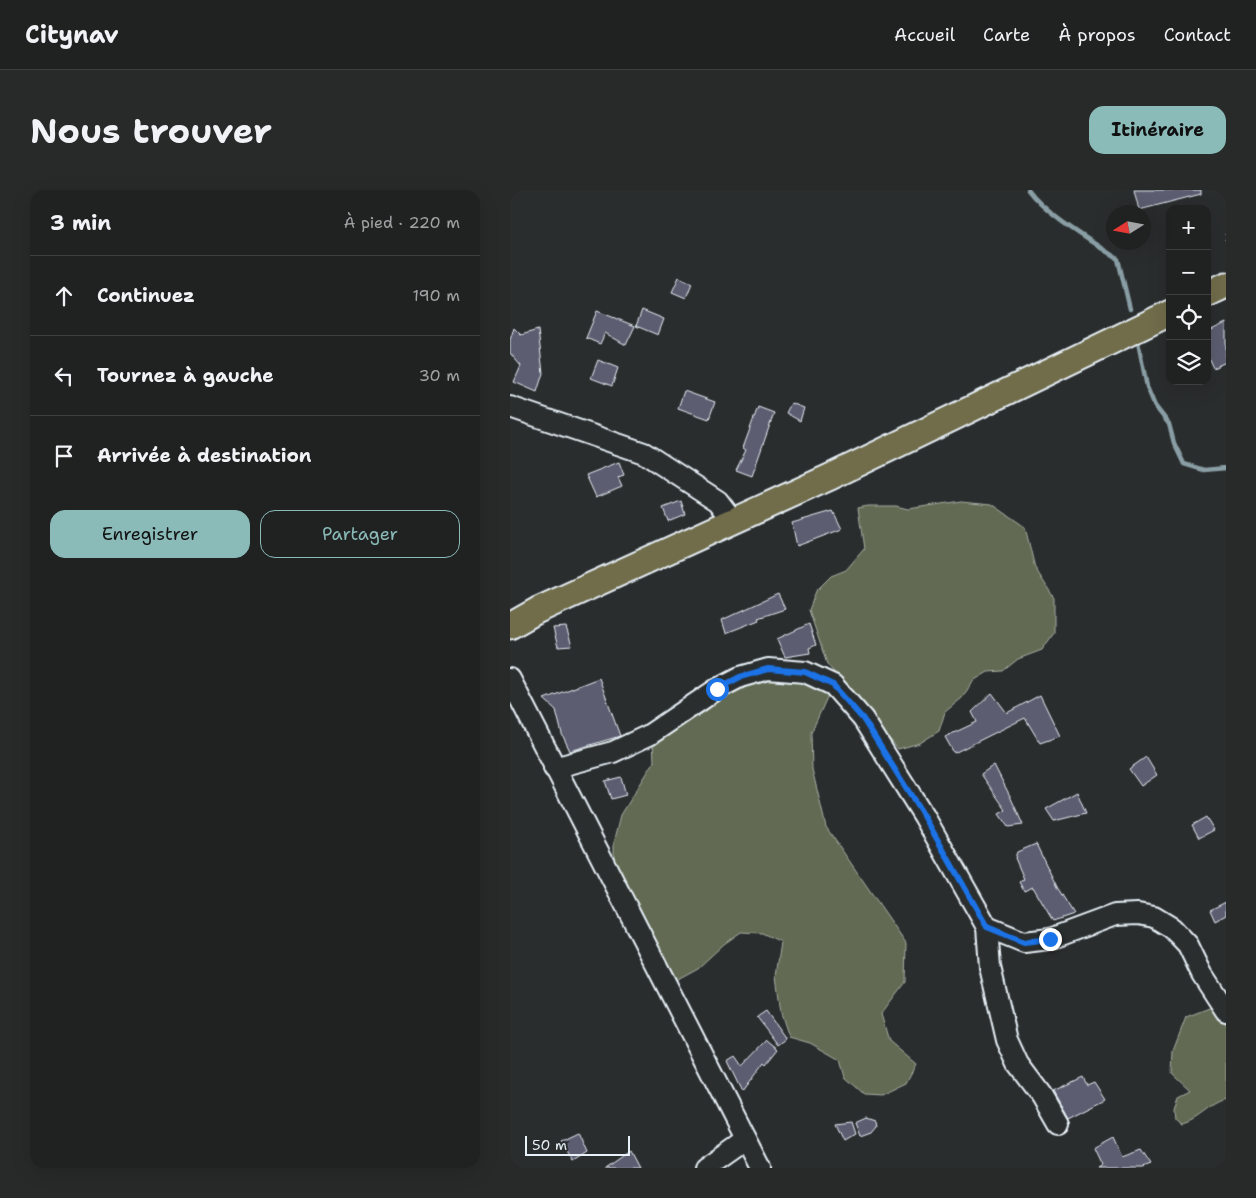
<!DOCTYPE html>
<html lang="fr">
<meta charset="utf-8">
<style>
body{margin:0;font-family:"Shantell Sans",sans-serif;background:#282a2a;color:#f1f3f6}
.controls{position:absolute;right:15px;top:15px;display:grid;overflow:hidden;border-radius:10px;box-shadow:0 5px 20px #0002}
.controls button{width:45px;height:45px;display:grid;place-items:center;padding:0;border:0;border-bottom:1px solid #3d3f40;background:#202222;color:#f1f3f6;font:25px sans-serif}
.compass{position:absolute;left:596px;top:15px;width:45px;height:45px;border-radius:50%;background:#202222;box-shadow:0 5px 20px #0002;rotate:259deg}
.scale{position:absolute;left:15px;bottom:12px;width:105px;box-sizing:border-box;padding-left:5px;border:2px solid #e8f1f8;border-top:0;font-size:14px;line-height:18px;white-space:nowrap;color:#e8f1f8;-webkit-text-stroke:4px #2a2d2e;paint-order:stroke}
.stop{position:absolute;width:15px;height:15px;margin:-11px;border:4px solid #1a73e8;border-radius:50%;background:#fff}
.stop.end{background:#1a73e8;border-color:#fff;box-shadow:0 1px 5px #0008}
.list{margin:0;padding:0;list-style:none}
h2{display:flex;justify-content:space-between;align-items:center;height:65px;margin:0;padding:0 20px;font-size:21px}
h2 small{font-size:16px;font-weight:400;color:#a2a4a5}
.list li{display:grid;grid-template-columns:32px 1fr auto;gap:15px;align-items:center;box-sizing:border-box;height:80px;padding:0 20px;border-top:1px solid #3d3f40}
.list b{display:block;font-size:19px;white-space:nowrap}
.list em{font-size:16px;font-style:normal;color:#a2a4a5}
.actions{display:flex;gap:10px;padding:15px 20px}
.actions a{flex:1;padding:11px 0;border:1px solid #8bbbb9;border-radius:15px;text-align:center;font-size:18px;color:#8bbbb9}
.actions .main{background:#8bbbb9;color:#111}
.icon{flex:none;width:28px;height:28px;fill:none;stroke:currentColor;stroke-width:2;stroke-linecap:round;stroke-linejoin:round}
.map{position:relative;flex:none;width:716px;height:978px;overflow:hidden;border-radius:15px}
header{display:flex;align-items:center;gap:30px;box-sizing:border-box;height:70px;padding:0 25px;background:#202222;border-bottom:1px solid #3d3f40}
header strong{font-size:24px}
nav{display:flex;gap:28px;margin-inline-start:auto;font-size:18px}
.intro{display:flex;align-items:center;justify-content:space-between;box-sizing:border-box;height:120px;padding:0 30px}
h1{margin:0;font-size:35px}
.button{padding:12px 22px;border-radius:15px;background:#8bbbb9;color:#111;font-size:18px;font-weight:700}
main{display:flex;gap:30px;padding:0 30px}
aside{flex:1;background:#202222;border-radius:15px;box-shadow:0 5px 20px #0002}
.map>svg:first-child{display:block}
.green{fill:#636b52;stroke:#a6aea5}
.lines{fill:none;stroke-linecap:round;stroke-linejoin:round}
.stream{stroke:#899ea5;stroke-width:4.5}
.building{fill:#5b5d6f;stroke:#e8f1f8}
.minor-casing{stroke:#e8f1f8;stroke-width:24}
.major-casing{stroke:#e8f1f8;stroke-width:29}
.path{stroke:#e8f1f8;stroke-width:2.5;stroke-dasharray:1 4;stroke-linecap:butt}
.minor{stroke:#2a2d2e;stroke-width:20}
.major{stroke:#716d4b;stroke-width:25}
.route{stroke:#1a73e8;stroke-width:6}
</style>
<header>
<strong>Citynav</strong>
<nav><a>Accueil</a><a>Carte</a><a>À propos</a><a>Contact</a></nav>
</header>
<div class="intro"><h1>Nous trouver</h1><a class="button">Itinéraire</a></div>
<main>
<aside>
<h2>3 min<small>À pied · 220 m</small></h2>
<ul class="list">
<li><svg class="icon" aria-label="ahead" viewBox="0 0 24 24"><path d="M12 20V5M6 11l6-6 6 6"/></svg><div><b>Continuez</b></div><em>190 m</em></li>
<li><svg class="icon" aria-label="left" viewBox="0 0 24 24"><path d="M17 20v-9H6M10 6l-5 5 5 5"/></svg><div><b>Tournez à gauche</b></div><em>30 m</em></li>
<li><svg class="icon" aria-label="arrive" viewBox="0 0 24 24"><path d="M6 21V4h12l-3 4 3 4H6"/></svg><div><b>Arrivée à destination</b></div></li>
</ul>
<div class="actions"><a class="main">Enregistrer</a><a>Partager</a></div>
</aside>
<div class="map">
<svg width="716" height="978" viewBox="0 0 716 978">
<rect width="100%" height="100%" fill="#2a2d2e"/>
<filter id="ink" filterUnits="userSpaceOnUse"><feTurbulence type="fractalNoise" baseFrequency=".02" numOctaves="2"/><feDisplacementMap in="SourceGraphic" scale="10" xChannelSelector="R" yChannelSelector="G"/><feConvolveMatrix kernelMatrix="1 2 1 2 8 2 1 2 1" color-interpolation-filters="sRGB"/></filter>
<g filter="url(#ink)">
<g class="green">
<path d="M 451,311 L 482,314 L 515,337 L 525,378 L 544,408 L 544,443 L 532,460 L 508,469 L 493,481 L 478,482 L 463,491 L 452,508 L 435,522 L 429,541 L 410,553 L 388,559 L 317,474 L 299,420 L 306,401 L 321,386 L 336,380 L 354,359 L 348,318 L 358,316 L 386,316 L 398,319 Z"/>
<path d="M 285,487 L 319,503 L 301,543 L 302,579 L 316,637 L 396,753 L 395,792 L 371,824 L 379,851 L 406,874 L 396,893 L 371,905 L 354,904 L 335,887 L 330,870 L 300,853 L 279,847 L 271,823 L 266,786 L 271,752 L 252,743 L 231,742 L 214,754 L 188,778 L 166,790 L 104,673 L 104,653 L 111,625 L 144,572 L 143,550 L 195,522 L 213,507 L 255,489 Z"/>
<path d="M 702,817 L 716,831 L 716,910 C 699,914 689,930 672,934 L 665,928 L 664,918 L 668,906 L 680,900 L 662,883 L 663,861 L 676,827 Z"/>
</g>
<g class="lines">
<g class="stream">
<path d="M 518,0 C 536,25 581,51 608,69 L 620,119"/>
<path d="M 627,147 L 637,197 L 645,216 L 659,234 L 664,253 L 674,274 L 694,280 L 716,278"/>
</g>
</g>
<g class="building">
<path d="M 624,0 L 691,0 L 691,4 L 629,20 Z"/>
<path d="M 169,87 L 182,93 L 176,108 L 162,102 Z"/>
<path d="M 132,120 L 154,129 L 148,145 L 126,136 Z"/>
<path d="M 87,121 L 125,136 L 116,155 L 95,143 L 90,154 L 76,148 Z"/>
<path d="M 716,133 L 716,172 L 703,178 L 697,165 L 697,142 Z"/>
<path d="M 4,138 L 11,145 L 28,140 L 33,183 L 27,202 L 4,192 L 11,176 L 0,163 L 0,150 Z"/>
<path d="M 88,170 L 108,178 L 102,196 L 81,188 Z"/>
<path d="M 174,201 L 205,212 L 199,229 L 168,218 Z"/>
<path d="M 281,213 L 294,218 L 290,231 L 276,223 Z"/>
<path d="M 248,217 L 264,223 L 242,286 L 226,280 L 236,260 L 233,258 Z"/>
<path d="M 109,272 L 114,285 L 108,287 L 112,296 L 86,307 L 76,285 Z"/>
<path d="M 171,311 L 175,324 L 158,331 L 153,318 Z"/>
<path d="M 323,321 L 332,339 L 287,356 L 282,333 Z"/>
<path d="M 268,404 L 275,419 L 248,428 L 249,430 L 216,443 L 212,430 Z"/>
<path d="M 299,434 L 306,455 L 299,458 L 300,463 L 275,467 L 267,449 Z"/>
<path d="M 56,437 L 62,456 L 48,457 L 43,438 Z"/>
<path d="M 89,488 L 110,546 L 60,561 L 52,544 L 46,520 L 34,509 Z"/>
<path d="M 482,503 L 497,523 L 530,505 L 550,546 L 530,553 L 515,528 L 444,563 L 435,547 L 467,532 L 462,522 Z"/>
<path d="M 636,567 L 647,585 L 631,596 L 619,579 Z"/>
<path d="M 484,575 L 500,606 L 513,635 L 498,637 L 489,624 L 496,620 L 471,584 Z"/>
<path d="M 111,587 L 116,605 L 101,609 L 95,591 Z"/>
<path d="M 567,602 L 576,623 L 544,631 L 536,619 Z"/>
<path d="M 696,627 L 704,640 L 689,648 L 682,635 Z"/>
<path d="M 526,654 L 547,697 L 564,724 L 543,731 L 523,697 L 514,701 L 509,692 L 514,689 L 505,668 L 507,662 Z"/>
<path d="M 716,712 L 716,725 L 705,731 L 700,720 Z"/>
<path d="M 256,821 L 276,849 L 268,855 L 247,827 Z"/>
<path d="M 257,850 L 268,859 L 256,874 L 254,872 L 232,902 L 217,871 L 225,866 L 232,876 Z"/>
<path d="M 573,887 L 577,895 L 584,892 L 595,909 L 558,928 L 543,901 Z"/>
<path d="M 356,928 L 365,931 L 366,936 L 361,942 L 350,946 L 345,933 Z"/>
<path d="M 341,932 L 345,944 L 333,951 L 325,934 Z"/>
<path d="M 68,943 L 77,963 L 63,972 L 51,951 Z"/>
<path d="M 603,947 L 612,967 L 631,960 L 641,975 L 633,978 L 586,978 L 591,975 L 583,958 Z"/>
<path d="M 119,961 L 128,978 L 95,978 Z"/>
</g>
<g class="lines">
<g class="minor-casing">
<g id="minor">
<path d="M 0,217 L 134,263 L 208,311 L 224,332"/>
<path d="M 0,489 L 250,978"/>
<path d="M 44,578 L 103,562 L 139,545 L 207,499 L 230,487 L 258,479 L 295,482 L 323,495 L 353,529 L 414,626 L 477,737 L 514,752 L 540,749 L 605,725 L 628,724 L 644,727 L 662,738 L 678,755 L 692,784 L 716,821"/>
<path d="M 477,737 L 480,777 L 497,850 L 508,874 L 532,906 L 548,934"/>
<path d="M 194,978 L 235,949"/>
</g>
</g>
<g class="major-casing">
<g id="major">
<path d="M 697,104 L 716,95"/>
<path d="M 0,436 L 28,420 L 320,287 L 660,123"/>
</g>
</g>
<path class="path" d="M 716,44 L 716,51"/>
<use href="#minor" class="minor"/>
<use href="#major" class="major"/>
</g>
</g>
<g class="lines" filter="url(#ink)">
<path class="route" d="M 207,499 L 230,487 L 258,479 L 295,482 L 323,495 L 353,529 L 414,626 L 477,737 L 514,752 L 540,749"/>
</g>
</svg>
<div class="controls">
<button>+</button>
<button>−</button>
<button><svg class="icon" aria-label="locate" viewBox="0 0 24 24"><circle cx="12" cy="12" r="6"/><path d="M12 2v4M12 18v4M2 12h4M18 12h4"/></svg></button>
<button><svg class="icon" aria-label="layers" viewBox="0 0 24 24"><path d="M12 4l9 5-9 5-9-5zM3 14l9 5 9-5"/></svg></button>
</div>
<svg class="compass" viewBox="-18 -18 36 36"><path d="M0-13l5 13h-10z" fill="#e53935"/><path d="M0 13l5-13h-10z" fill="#a2a4a5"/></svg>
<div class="scale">50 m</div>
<div class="stop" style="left:207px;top:499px"></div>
<div class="stop end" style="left:540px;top:749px"></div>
</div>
</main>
